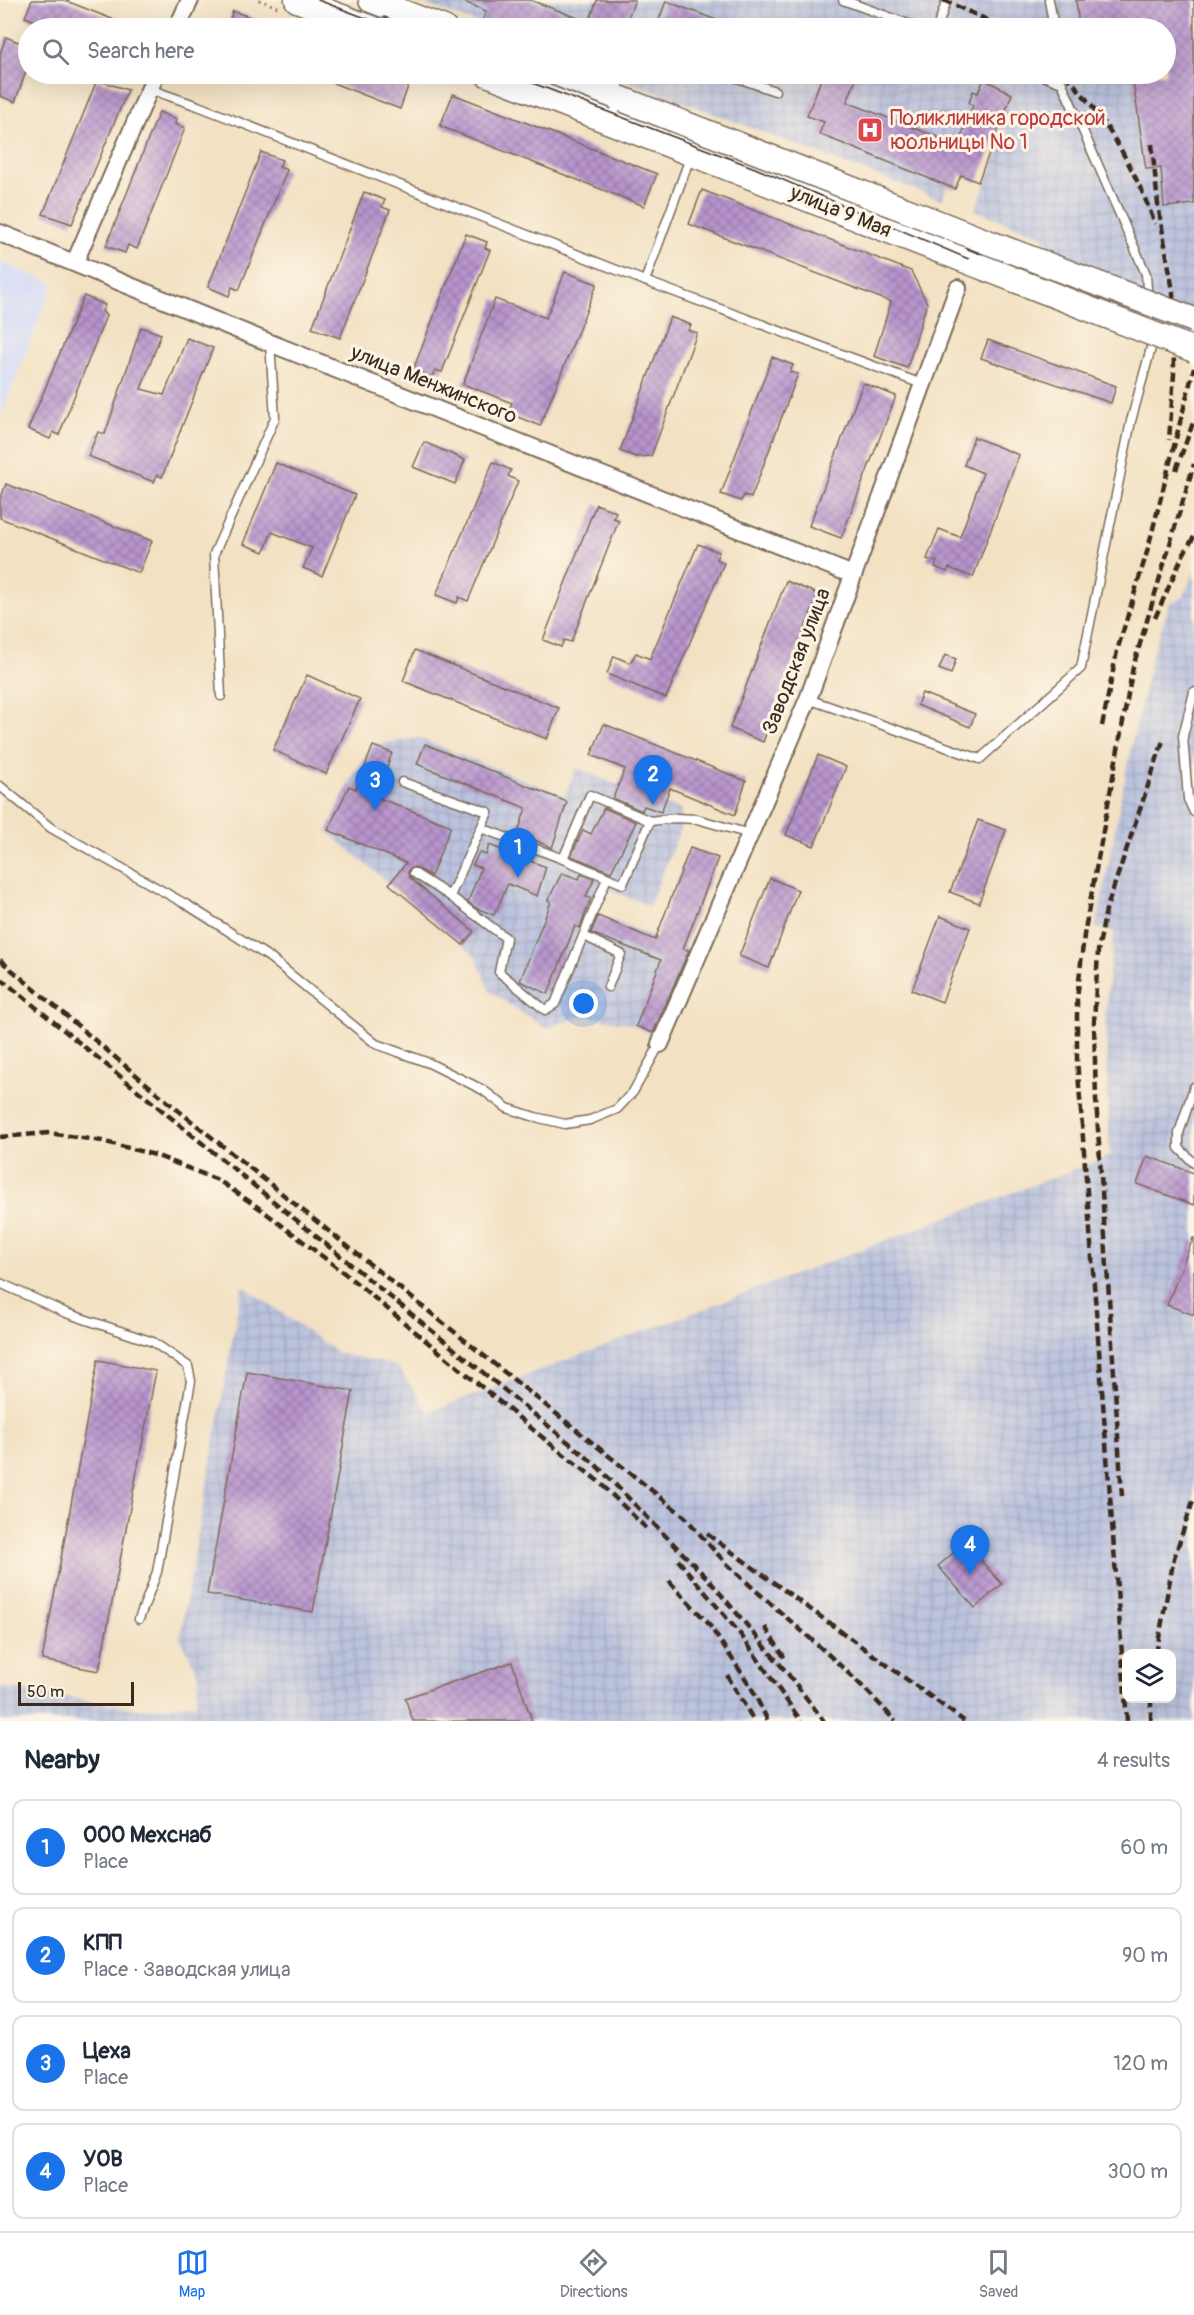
<!DOCTYPE html>
<meta charset="utf-8">
<style>
body{margin:0;font-family:Pangolin,sans-serif;background:#f2f2f3;color:#1f2937}
.controls{position:absolute;right:18px;bottom:18px;display:grid;overflow:hidden;border-radius:12px;box-shadow:0 6px 24px #0002}
.controls button{width:54px;height:54px;display:grid;place-items:center;padding:0;border:0;border-bottom:2px solid #e0e1e3;background:#fff;color:#1f2937;font:30px sans-serif}
.scale{position:absolute;left:18px;bottom:15px;width:116px;box-sizing:border-box;padding-left:6px;border:3px solid #3b2a1e;border-top:0;font-size:16px;line-height:21px;white-space:nowrap;color:#3b2a1e;-webkit-text-stroke:4px #fcf5e5;paint-order:stroke}
.you{position:absolute;left:584px;top:1004px;width:21px;height:21px;margin:-15px;border:4px solid #fff;border-radius:50%;background:#1a73e8;box-shadow:0 0 0 9px #1a73e833}
.badge{display:grid;place-items:center;width:39px;height:39px;border-radius:50%;background:#1a73e8;color:#fff;font-size:20px;font-weight:700}
.pin{position:absolute;translate:-50% -50px;filter:drop-shadow(0 2px 3px #0008)}
.pin::after{content:'';position:absolute;top:32px;width:21px;height:18px;background:inherit;clip-path:polygon(0 0,100% 0,50% 100%)}
.list{margin:0;padding:0;list-style:none}
h2{display:flex;justify-content:space-between;align-items:center;height:78px;margin:0;padding:0 24px;font-size:26px}
h2 small{font-size:20px;font-weight:400;color:#747a83}
.list li{display:grid;grid-template-columns:39px 1fr auto;gap:18px;align-items:center;box-sizing:border-box;height:96px;margin:0 12px 12px;padding:0 12px;border:2px solid #e0e1e3;border-radius:12px}
.list b{display:block;font-size:22px;white-space:nowrap}
.list p{margin:0;font-size:20px;white-space:nowrap;color:#747a83}
.list em{font-size:20px;font-style:normal;color:#747a83}
.icon{flex:none;width:33px;height:33px;fill:none;stroke:currentColor;stroke-width:2;stroke-linecap:round;stroke-linejoin:round}
.map{position:relative;flex:none;width:1194px;height:1721px;overflow:hidden}
.search{position:absolute;background:#fff;box-shadow:0 6px 24px #0002;left:18px;right:18px;top:18px;height:66px;display:flex;align-items:center;gap:15px;box-sizing:border-box;padding:0 21px;border-radius:33px;color:#747a83;font-size:22px}
.sheet{height:510px;background:#fff}
nav{display:flex;justify-content:space-around;align-items:center;box-sizing:border-box;height:84px;border-top:2px solid #e0e1e3;background:#fff;font-size:16px;color:#747a83}
nav a{display:grid;justify-items:center;gap:3px}
nav .on{color:#1a73e8}
.map>svg:first-child{display:block}
.built{fill:#d2d9f9}
.industrial{fill:url(#industrial-grid);fill-rule:evenodd}
.building{fill:url(#building-cross-hatch)}
.lines{fill:none;stroke-linecap:round;stroke-linejoin:round}
.service-casing{stroke:#7b6a58;stroke-width:11}
.minor-casing{stroke:#7b6a58;stroke-width:20}
.secondary-casing{stroke:#7b6a58;stroke-width:27}
.path{stroke:#7b6a58;stroke-width:3;stroke-dasharray:1.5 4.5;stroke-linecap:butt}
.service{stroke:#fff;stroke-width:8}
.minor{stroke:#fff;stroke-width:16}
.secondary{stroke:#fff;stroke-width:24}
.tram{stroke:#3b2a1e;stroke-width:1.5}
.rail{stroke:#3b2a1e;stroke-width:4.5;stroke-dasharray:9 4.5;stroke-linecap:butt}
.secondary-bridge-casing{stroke:#7b6a58;stroke-width:27;stroke-linecap:butt}
.secondary-bridge{stroke:#fff;stroke-width:24}
.labels{text-anchor:middle;stroke-width:6;stroke-linejoin:round;paint-order:stroke}
.health-label{font-size:21px;fill:#be3a42;stroke:#fcf5e5;text-anchor:start}
.street-label{font-size:21px;fill:#3b2a1e;stroke:#fcf5e5}
</style>
<div class="map">
<svg width="1194" height="1721" viewBox="0 0 1194 1721">
<defs>
<pattern id="industrial-grid" width="8" height="8" patternUnits="userSpaceOnUse" patternTransform="scale(1.5)"><rect width="8" height="8" fill="#bcc3de"/><path d="M0 4h8M4 0v8" fill="none" stroke="#a2a8be"/></pattern>
<pattern id="building-cross-hatch" width="8" height="8" patternUnits="userSpaceOnUse" patternTransform="scale(1.5)"><rect width="8" height="8" fill="#b894ce"/><path d="M0 0l8 8M0 8l8-8" fill="none" stroke="#9779a7"/></pattern>
</defs>
<rect width="100%" height="100%" fill="#fcf5e5"/>
<filter id="ink" filterUnits="userSpaceOnUse"><feTurbulence type="fractalNoise" baseFrequency=".0167" numOctaves="2"/><feDisplacementMap in="SourceGraphic" scale="12" xChannelSelector="R" yChannelSelector="G"/><feConvolveMatrix kernelMatrix="1 2 1 2 8 2 1 2 1" color-interpolation-filters="sRGB"/></filter>
<filter id="wash" filterUnits="userSpaceOnUse"><feTurbulence type="fractalNoise" baseFrequency=".008" numOctaves="4" result="noise"/><feDisplacementMap in="SourceGraphic" scale="24" xChannelSelector="R" yChannelSelector="G"/><feGaussianBlur stdDeviation="1.35" result="paint"/><feColorMatrix in="noise" values="0 0 0 0 0 0 0 0 0 0 0 0 0 0 0 0 0 1.4 0 .05"/><feComposite in="paint" operator="in"/></filter>
<g filter="url(#wash)">
<rect width="100%" height="100%" fill="#f3e1c3"/>
<path class="built" d="M 0,262 L 53,283 L 0,418 Z"/>
<g class="industrial">
<path d="M 414,0 L 1194,0 L 1194,356 L 1035,281 L 1047,268 L 1059,266 L 1043,236 L 975,210 L 1007,131 L 974,120 L 942,200 L 609,74 L 1166,74 L 1166,28 L 490,28 Z"/>
<path d="M 1194,572 L 1194,1721 L 0,1721 L 0,1687 L 140,1709 L 196,1703 L 199,1676 L 180,1637 L 242,1285 L 338,1353 L 397,1366 L 429,1412 L 1110,1156 L 1105,1012 L 1114,931 L 1096,928 L 1129,757 L 1152,655 L 1170,603 L 1183,598 ZM 1126,1654 L 1172,1654 L 1172,1698 L 1126,1698 Z"/>
<path d="M 419,738 L 565,796 L 576,768 L 681,810 L 682,825 L 649,906 L 606,888 L 596,914 L 690,951 L 655,1036 L 631,1024 L 584,1016 L 545,1028 L 490,991 L 476,957 L 327,831 L 348,784 L 373,745 Z"/>
</g>
<g id="blocks">
<g class="building">
<path d="M 32,0 L 64,0 L 135,28 L 53,28 L 25,17 Z"/>
<path d="M 460,0 L 530,0 L 589,22 L 597,0 L 635,0 L 624,28 L 498,28 L 482,22 L 486,11 Z"/>
<path d="M 1076,0 L 1194,0 L 1194,204 L 1164,207 L 1161,168 L 1146,169 L 1132,74 L 1166,74 L 1166,28 L 1079,28 Z"/>
<path d="M 666,1 L 735,27 L 735,28 L 656,28 Z"/>
<path d="M 233,11 L 277,27 L 277,28 L 226,28 Z"/>
<path d="M 6,37 L 28,46 L 28,66 L 15,102 L 0,96 L 0,54 Z"/>
<path d="M 310,74 L 399,74 L 411,78 L 400,109 Z"/>
<path d="M 823,74 L 858,74 L 847,102 L 958,145 L 973,105 L 969,103 L 973,91 L 978,93 L 984,79 L 1012,94 L 978,182 L 961,175 L 955,189 L 819,134 L 824,122 L 807,116 Z"/>
<path d="M 97,80 L 128,90 L 72,224 L 43,214 Z"/>
<path d="M 453,94 L 657,174 L 644,206 L 440,126 Z"/>
<path d="M 159,112 L 177,119 L 175,124 L 185,128 L 137,249 L 128,245 L 125,253 L 106,246 Z"/>
<path d="M 261,152 L 282,160 L 279,167 L 287,170 L 239,290 L 232,287 L 229,296 L 208,287 Z"/>
<path d="M 702,190 L 911,271 L 927,303 L 907,368 L 874,356 L 891,302 L 689,224 Z"/>
<path d="M 364,192 L 385,200 L 382,207 L 390,210 L 340,338 L 312,328 Z"/>
<path d="M 466,234 L 487,242 L 485,248 L 490,250 L 442,372 L 435,370 L 432,377 L 413,370 Z"/>
<path d="M 565,272 L 597,284 L 540,426 L 508,413 L 512,403 L 463,384 L 495,299 L 546,318 Z"/>
<path d="M 84,296 L 105,305 L 102,311 L 106,316 L 59,435 L 53,432 L 50,439 L 28,429 Z"/>
<path d="M 670,317 L 691,325 L 688,330 L 697,333 L 651,456 L 636,457 L 620,451 Z"/>
<path d="M 141,327 L 161,334 L 141,389 L 164,395 L 187,338 L 213,348 L 162,477 L 157,475 L 154,482 L 88,456 L 98,432 L 105,434 Z"/>
<path d="M 988,340 L 1116,386 L 1111,403 L 981,358 Z"/>
<path d="M 772,357 L 793,365 L 790,372 L 798,374 L 751,498 L 744,495 L 741,501 L 721,494 Z"/>
<path d="M 863,383 L 896,396 L 841,538 L 809,526 Z"/>
<path d="M 974,437 L 1019,455 L 973,577 L 949,568 L 947,572 L 935,567 L 937,562 L 927,559 L 939,529 L 960,537 L 983,473 L 964,465 Z"/>
<path d="M 424,442 L 465,460 L 455,484 L 413,467 Z"/>
<path d="M 493,462 L 511,470 L 508,476 L 518,481 L 468,601 L 459,597 L 457,603 L 436,595 Z"/>
<path d="M 276,463 L 355,495 L 322,576 L 303,568 L 312,548 L 272,532 L 264,552 L 243,544 Z"/>
<path d="M 6,484 L 152,541 L 139,573 L 0,518 L 0,500 Z"/>
<path d="M 596,504 L 616,512 L 613,518 L 619,520 L 571,642 L 564,640 L 561,647 L 543,640 Z"/>
<path d="M 698,544 L 719,552 L 716,559 L 724,563 L 666,698 L 607,674 L 614,656 L 630,663 L 636,653 L 650,659 Z"/>
<path d="M 786,581 L 818,594 L 763,742 L 730,728 Z"/>
<path d="M 415,650 L 559,708 L 547,739 L 403,681 Z"/>
<path d="M 945,655 L 956,659 L 951,674 L 939,669 Z"/>
<path d="M 307,675 L 360,699 L 326,774 L 273,750 Z"/>
<path d="M 922,693 L 975,714 L 970,727 L 917,705 Z"/>
<path d="M 604,724 L 746,781 L 735,815 L 670,788 L 661,812 L 644,806 L 642,811 L 613,798 L 625,769 L 591,755 Z"/>
<path d="M 425,744 L 567,802 L 552,848 L 518,832 L 526,808 L 417,764 Z"/>
<path d="M 373,746 L 392,753 L 376,797 L 451,826 L 431,876 L 415,867 L 409,869 L 408,873 L 410,878 L 474,931 L 463,945 L 389,884 L 406,863 L 328,830 L 349,786 L 356,789 Z"/>
<path d="M 818,755 L 846,767 L 814,846 L 786,835 Z"/>
<path d="M 604,808 L 636,822 L 611,872 L 571,856 L 583,830 L 591,834 Z"/>
<path d="M 978,820 L 1006,830 L 979,903 L 950,892 Z"/>
<path d="M 489,845 L 546,867 L 537,896 L 508,884 L 494,915 L 476,908 L 468,902 L 481,868 L 473,865 L 479,852 L 486,855 Z"/>
<path d="M 690,848 L 718,858 L 683,949 L 689,950 L 653,1033 L 636,1026 L 661,960 L 591,933 L 598,916 L 655,940 Z"/>
<path d="M 562,873 L 579,879 L 581,874 L 594,879 L 586,897 L 591,898 L 586,911 L 580,928 L 575,926 L 548,994 L 520,981 L 551,902 L 548,900 Z"/>
<path d="M 770,878 L 798,890 L 769,968 L 739,956 Z"/>
<path d="M 940,916 L 970,928 L 942,1002 L 912,990 Z"/>
<path d="M 1147,1156 L 1194,1173 L 1194,1205 L 1137,1184 Z"/>
<path d="M 1193,1238 L 1194,1238 L 1194,1315 L 1167,1305 Z"/>
<path d="M 98,1360 L 156,1371 L 99,1671 L 42,1660 Z"/>
<path d="M 247,1372 L 353,1391 L 313,1612 L 207,1594 Z"/>
<path d="M 965,1543 L 1002,1584 L 975,1608 L 938,1566 Z"/>
<path d="M 512,1662 L 532,1721 L 413,1721 L 405,1698 Z"/>
</g>
</g>
</g>
<g filter="url(#ink)">
<use href="#blocks" fill-opacity="0" stroke="#7b6a58" stroke-width="1.5"/>
<g class="lines">
<g class="service-casing">
<g id="service">
<path d="M 843,0 L 919,28"/>
<path d="M 1049,0 L 1054,28"/>
<path d="M 937,28 L 947,0"/>
<path d="M 726,74 L 775,91"/>
<path d="M 149,89 L 198,106 L 645,281 L 922,384"/>
<path d="M 611,121 L 620,98 L 617,74"/>
<path d="M 645,281 L 691,155"/>
<path d="M 1194,692 L 1183,736 L 1188,799 L 1194,812"/>
<path d="M 221,696 L 214,554 L 275,418 L 270,343"/>
<path d="M 808,699 L 980,759 L 1081,668 L 1131,421 L 1151,348 L 1146,274 L 1062,83 L 1038,74"/>
<path d="M 402,782 L 488,812 L 481,828 L 563,859"/>
<path d="M 0,786 L 51,828 L 189,906 L 269,957 L 376,1044 L 429,1063 L 483,1090 L 507,1108 L 535,1117 L 565,1124 L 590,1120 L 617,1109 L 633,1092 L 660,1044"/>
<path d="M 650,821 L 623,884 L 563,859 L 590,795 L 650,821 L 675,818 L 697,819 L 750,834"/>
<path d="M 414,873 L 450,896 L 481,828"/>
<path d="M 450,896 L 506,938 L 499,972 L 545,1010 L 555,1004 L 607,878"/>
<path d="M 584,936 L 621,954 L 608,987"/>
<path d="M 1194,1087 L 1179,1133 L 1179,1148 L 1194,1163"/>
<path d="M 0,1283 L 66,1313 L 153,1342 L 188,1366 L 191,1381 L 157,1572 L 139,1619"/>
</g>
</g>
<g class="minor-casing">
<g id="minor">
<path d="M 177,28 L 190,0"/>
<path d="M 0,233 L 270,343 L 853,575"/>
<path d="M 75,262 L 156,74"/>
<path d="M 660,1044 L 808,699 L 958,288"/>
</g>
</g>
<g class="secondary-casing">
<g id="secondary">
<path d="M 297,0 L 371,28"/>
<path d="M 371,0 L 444,28"/>
<path d="M 487,74 L 979,266"/>
<path d="M 558,74 L 990,243"/>
</g>
</g>
<g class="path">
<path d="M 259,0 L 280,8"/>
<path d="M 446,74 L 469,83"/>
</g>
<use href="#service" class="service"/>
<use href="#minor" class="minor"/>
<use href="#secondary" class="secondary"/>
<g class="tram">
<path d="M 318,0 L 392,28"/>
<path d="M 384,17 L 415,28"/>
<path d="M 509,74 L 755,168 L 985,266 L 1194,345"/>
<path d="M 965,248 L 1044,278"/>
</g>
<g class="rail">
<path d="M 943,0 L 1005,28"/>
<path d="M 1065,74 C 1106,119 1134,166 1155,224"/>
<path d="M 1152,144 L 1158,205 L 1173,291 L 1174,374 L 1169,440"/>
<path d="M 1176,470 L 1194,420"/>
<path d="M 1155,618 L 1184,553 L 1194,537"/>
<path d="M 1102,726 L 1117,651 L 1147,552 L 1194,368"/>
<path d="M 0,960 L 174,1107 L 685,1517 C 699,1533 713,1550 728,1565 C 784,1618 844,1663 895,1721"/>
<path d="M 0,978 L 595,1464 L 708,1579 L 788,1674 L 824,1721"/>
<path d="M 0,1137 L 49,1133 L 102,1141 L 155,1155 L 218,1180 L 262,1210 L 348,1276 L 548,1442 L 598,1481 L 646,1528"/>
<path d="M 1122,1496 L 1096,1099 L 1094,1023 L 1098,951 L 1106,910 L 1164,738"/>
<path d="M 707,1534 L 964,1721"/>
<path d="M 678,1560 L 741,1635 L 801,1721"/>
<path d="M 669,1581 L 708,1623 L 751,1687 L 768,1721"/>
<path d="M 765,1627 L 786,1660"/>
<path d="M 1156,1654 L 1174,1558 L 1194,1498"/>
<path d="M 727,1675 L 754,1721"/>
<path d="M 1151,1698 L 1151,1721"/>
<path d="M 1127,1721 L 1077,1059 L 1077,999 L 1084,935 L 1133,667 L 1194,464"/>
</g>
<g class="secondary-bridge-casing">
<g id="secondary-bridge">
<path d="M 990,243 L 1194,320"/>
<path d="M 979,266 L 1194,350"/>
</g>
</g>
<use href="#secondary-bridge" class="secondary-bridge"/>
</g>
</g>
<defs>
<g id="hospital-square" transform="scale(1.35)"><rect x="-9" y="-9" width="18" height="18" rx="4" fill="#e0444e" stroke="#fcf5e5"/><path d="M-5-5h3v3.5h4V-5h3V5h-3V1.5h-4V5h-3Z" fill="#fff"/></g>
</defs>
<g fill-rule="evenodd">
<use href="#hospital-square" x="870" y="130"/>
</g>
<g class="labels">
<g class="health-label">
<text x="890" y="125">Поликлиника городской<tspan x="890" dy="24">юольницы № 1</tspan></text>
</g>
<g class="street-label">
<text transform="translate(841 211) rotate(22)" y="7">улица 9 Мая</text>
<text transform="translate(434 384) rotate(22)" y="7">улица Менжинского</text>
<text transform="translate(796 661) rotate(-69)" y="7">Заводская улица</text>
</g>
</g>
</svg>
<div class="controls">
<button><svg class="icon" aria-label="layers" viewBox="0 0 24 24"><path d="M12 4l9 5-9 5-9-5zM3 14l9 5 9-5"/></svg></button>
</div>
<div class="scale">50 m</div>
<div class="you"></div>
<div class="pin badge" style="left:518px;top:878px">1</div>
<div class="pin badge" style="left:653px;top:805px">2</div>
<div class="pin badge" style="left:375px;top:811px">3</div>
<div class="pin badge" style="left:970px;top:1575px">4</div>
<div class="search"><svg class="icon" aria-label="search" viewBox="0 0 24 24"><circle cx="10" cy="10" r="6"/><path d="M15 15l6 6"/></svg>Search here</div>
</div>
<section class="sheet">
<h2>Nearby<small>4 results</small></h2>
<ul class="list">
<li><span class="badge">1</span><div><b>ООО Мехснаб</b><p>Place</p></div><em>60 m</em></li>
<li><span class="badge">2</span><div><b>КПП</b><p>Place · Заводская улица</p></div><em>90 m</em></li>
<li><span class="badge">3</span><div><b>Цеха</b><p>Place</p></div><em>120 m</em></li>
<li><span class="badge">4</span><div><b>УОВ</b><p>Place</p></div><em>300 m</em></li>
</ul>
</section>
<nav>
<a class="on"><svg class="icon" aria-label="map" viewBox="0 0 24 24"><path d="M3 6l6-2 6 2 6-2v14l-6 2-6-2-6 2zM9 4v14M15 6v14"/></svg>Map</a>
<a><svg class="icon" aria-label="directions" viewBox="0 0 24 24"><path d="M12 3l9 9-9 9-9-9zM9 14v-3h6M13 9l2 2-2 2"/></svg>Directions</a>
<a><svg class="icon" aria-label="saved" viewBox="0 0 24 24"><path d="M7 4h10v16l-5-4-5 4z"/></svg>Saved</a>
</nav>
